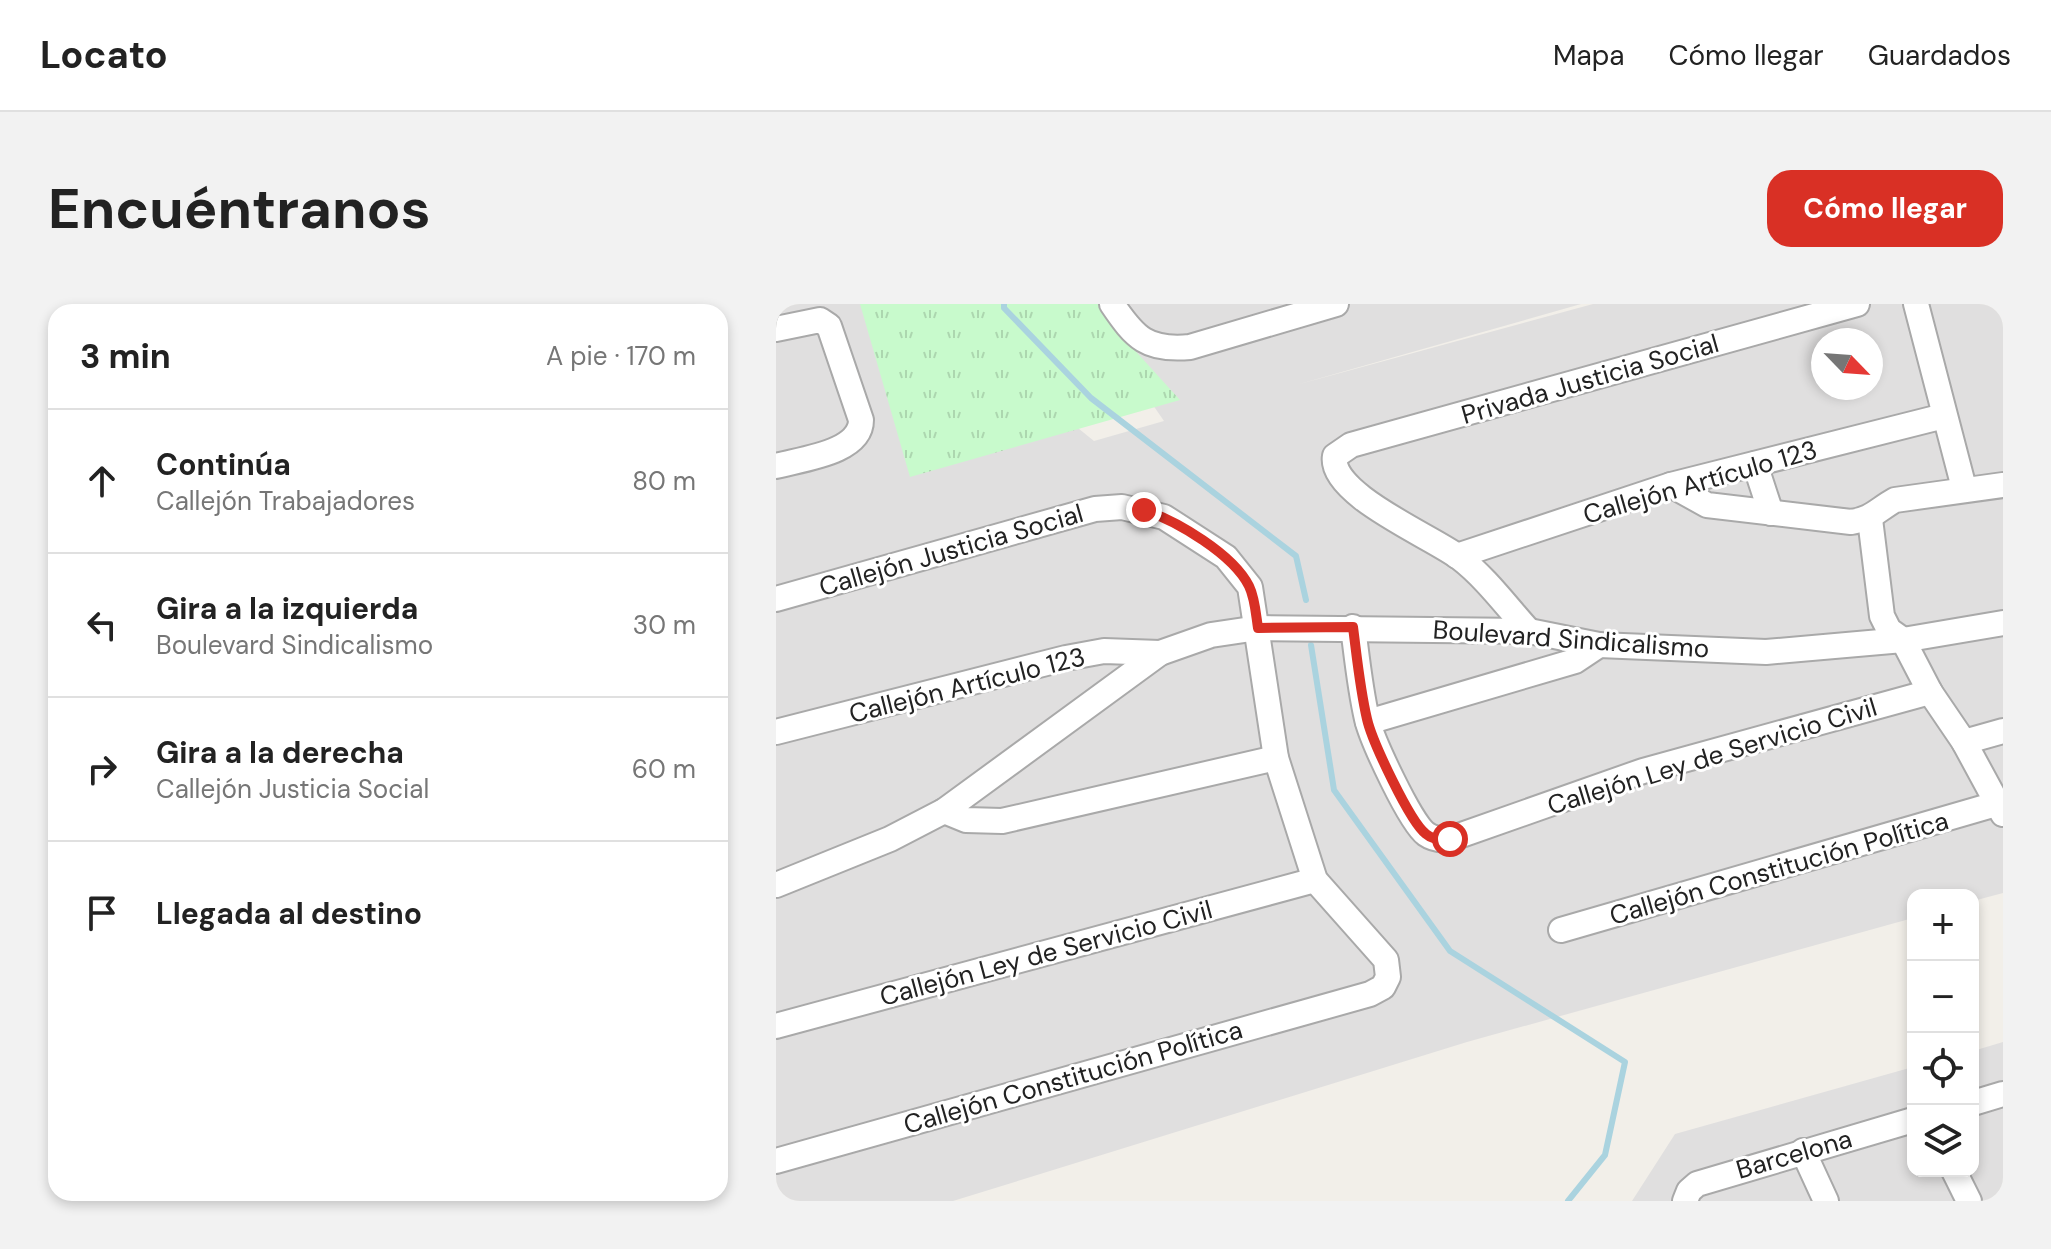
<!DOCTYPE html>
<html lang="es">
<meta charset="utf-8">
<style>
body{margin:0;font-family:"DM Sans",sans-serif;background:#f2f2f2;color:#222}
.controls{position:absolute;right:24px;bottom:24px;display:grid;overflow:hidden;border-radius:16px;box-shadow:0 4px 12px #0003}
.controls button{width:72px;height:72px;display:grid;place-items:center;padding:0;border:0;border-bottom:2px solid #e0e0e0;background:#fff;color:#222;font:40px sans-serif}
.compass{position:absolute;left:1035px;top:24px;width:72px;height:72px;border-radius:50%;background:#fff;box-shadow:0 4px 12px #0003;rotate:115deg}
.stop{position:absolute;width:24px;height:24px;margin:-18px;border:6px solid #d93025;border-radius:50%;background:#fff}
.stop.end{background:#d93025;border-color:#fff;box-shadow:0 2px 8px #0008}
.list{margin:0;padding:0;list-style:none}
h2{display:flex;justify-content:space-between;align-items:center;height:104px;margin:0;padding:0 32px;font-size:34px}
h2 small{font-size:26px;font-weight:400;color:#767676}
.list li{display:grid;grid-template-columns:52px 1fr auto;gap:24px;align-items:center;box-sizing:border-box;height:144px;padding:0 32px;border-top:2px solid #e0e0e0}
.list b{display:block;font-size:30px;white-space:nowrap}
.list p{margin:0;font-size:26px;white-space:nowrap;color:#767676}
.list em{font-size:26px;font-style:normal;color:#767676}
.icon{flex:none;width:44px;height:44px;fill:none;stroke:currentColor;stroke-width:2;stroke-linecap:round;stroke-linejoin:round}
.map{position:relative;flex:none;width:1227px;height:897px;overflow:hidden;border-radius:24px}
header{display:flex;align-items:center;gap:48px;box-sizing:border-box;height:112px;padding:0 40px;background:#fff;border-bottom:2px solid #e0e0e0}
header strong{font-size:38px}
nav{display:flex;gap:44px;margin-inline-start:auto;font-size:28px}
.intro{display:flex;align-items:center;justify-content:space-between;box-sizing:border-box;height:192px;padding:0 48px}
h1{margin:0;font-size:56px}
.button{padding:20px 36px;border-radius:24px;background:#d93025;color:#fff;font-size:28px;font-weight:700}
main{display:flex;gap:48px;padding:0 48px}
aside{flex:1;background:#fff;border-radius:24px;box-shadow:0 4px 12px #0003}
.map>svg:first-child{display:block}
.residential{fill:#e0dfdf;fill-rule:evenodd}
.park{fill:url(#park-tufts)}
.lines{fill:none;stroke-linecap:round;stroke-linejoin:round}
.stream{stroke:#aad3df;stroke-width:6}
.street-casing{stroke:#a9a9a9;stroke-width:28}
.street{stroke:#fff;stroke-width:24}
.route{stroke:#d93025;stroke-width:10}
.labels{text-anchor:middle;stroke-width:6;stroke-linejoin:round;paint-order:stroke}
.street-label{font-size:26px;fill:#222;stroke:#fff}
</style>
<header>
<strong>Locato</strong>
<nav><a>Mapa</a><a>Cómo llegar</a><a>Guardados</a></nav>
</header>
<div class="intro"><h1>Encuéntranos</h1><a class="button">Cómo llegar</a></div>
<main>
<aside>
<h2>3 min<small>A pie · 170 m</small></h2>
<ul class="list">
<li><svg class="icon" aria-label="ahead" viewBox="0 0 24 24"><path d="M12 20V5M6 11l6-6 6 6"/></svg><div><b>Continúa</b><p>Callejón Trabajadores</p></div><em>80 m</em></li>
<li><svg class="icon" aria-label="left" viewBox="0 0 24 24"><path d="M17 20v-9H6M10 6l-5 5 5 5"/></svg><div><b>Gira a la izquierda</b><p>Boulevard Sindicalismo</p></div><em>30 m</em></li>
<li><svg class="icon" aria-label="right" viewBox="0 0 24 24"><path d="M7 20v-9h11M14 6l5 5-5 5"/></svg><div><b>Gira a la derecha</b><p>Callejón Justicia Social</p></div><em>60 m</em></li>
<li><svg class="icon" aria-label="arrive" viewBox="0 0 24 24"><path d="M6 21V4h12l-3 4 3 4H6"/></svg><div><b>Llegada al destino</b></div></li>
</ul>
</aside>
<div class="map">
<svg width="1227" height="897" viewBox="0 0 1227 897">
<defs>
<pattern id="park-tufts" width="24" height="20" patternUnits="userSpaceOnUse" patternTransform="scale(2)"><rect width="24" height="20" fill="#c8facc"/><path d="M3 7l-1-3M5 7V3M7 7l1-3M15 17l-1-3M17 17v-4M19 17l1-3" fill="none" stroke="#acd6af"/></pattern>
</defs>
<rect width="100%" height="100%" fill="#f2efe9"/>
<g class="residential">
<path d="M 0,0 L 187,0 L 188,32 L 318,137 L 388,117 L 307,0 L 805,0 L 520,81 L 817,0 L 1227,0 L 1227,589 L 1197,597 L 1197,591 L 1137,591 L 1137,614 L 691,738 L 177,897 L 0,897 ZM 1047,36 L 1095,36 L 1095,84 L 1047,84 Z"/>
<path d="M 1227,738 L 1227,897 L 856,897 L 899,830 L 1137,763 L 1137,867 L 1197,867 L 1197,747 Z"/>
</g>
<path class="park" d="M 84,0 L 322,0 L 334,19 L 404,96 L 134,173 Z"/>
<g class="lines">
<g class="stream">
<path d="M 228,0 L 228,4 L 315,94 L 520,252 L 530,296"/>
<path d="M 535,341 L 558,486 L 674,647 L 849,758 L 829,851 L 792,897"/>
</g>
<g class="street-casing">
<g id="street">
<path d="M 336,0 C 359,34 371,47 414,43 L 560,0"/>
<path d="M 1140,0 L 1188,184"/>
<path d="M 0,25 L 44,16 L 53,22 L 85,116 C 85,149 25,155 0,162"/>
<path d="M 979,160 L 995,209"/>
<path d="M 895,181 L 931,201 L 1075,218 C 1096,215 1101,206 1119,196 L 1227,181"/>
<path d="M 1094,215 L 1106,312 L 1113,326 L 1127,336 L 1154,388 L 1188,438 L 1227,510"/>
<path d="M 681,252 L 895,181 L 1168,112"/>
<path d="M 0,295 L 319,205 L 346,203 L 388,213 L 450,253 L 474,283 L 500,454 L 539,576 L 610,656 L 612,673 L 607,683 L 594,690 L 0,857"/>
<path d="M 577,323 C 581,354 584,385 591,415 C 596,436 634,518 650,530 C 657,535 666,536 674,535 L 867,467 L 1154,388"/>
<path d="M 753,327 C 731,303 710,274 684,254 C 657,233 552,190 559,152 L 575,141 L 1081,0"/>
<path d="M 592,418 L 799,357 L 823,341"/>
<path d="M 0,428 L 290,354 L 328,347 L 384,349"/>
<path d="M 1188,438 L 1227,427"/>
<path d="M 168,507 L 190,516 L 226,517 L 500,454"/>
<path d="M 0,581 L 114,535 L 168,507 L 384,349 L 435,331 L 482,324 L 753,327 L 823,341 L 990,348 L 1127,336 L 1227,319"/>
<path d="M 785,626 L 1220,500"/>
<path d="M 0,722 L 539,576"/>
<path d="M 1197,799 L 1227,790"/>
<path d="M 1027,847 L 1050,897"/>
<path d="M 1178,867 L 1193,897"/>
<path d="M 909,897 L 913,887 L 921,880 L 1137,816"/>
</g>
</g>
<use href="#street" class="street"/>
</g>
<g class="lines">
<path class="route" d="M 368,206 C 401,217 457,250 473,282 C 479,294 480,311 482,324 L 577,323 C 581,354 584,385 591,415 C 596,437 634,518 650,530 C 657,536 666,536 674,535"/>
</g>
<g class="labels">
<g class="street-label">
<text transform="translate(814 75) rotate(-16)" y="9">Privada Justicia Social</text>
<text transform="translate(924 178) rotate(-16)" y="9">Callejón Artículo 123</text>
<text transform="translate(175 246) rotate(-16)" y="9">Callejón Justicia Social</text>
<text transform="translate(795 335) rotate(4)" y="9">Boulevard Sindicalismo</text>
<text transform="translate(191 381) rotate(-14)" y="9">Callejón Artículo 123</text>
<text transform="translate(936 452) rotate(-17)" y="9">Callejón Ley de Servicio Civil</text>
<text transform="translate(1003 564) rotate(-16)" y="9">Callejón Constitución Política</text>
<text transform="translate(270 649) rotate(-15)" y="9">Callejón Ley de Servicio Civil</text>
<text transform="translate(297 773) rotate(-16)" y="9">Callejón Constitución Política</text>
<text transform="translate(1018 850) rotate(-16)" y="9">Barcelona</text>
</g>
</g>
</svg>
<div class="controls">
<button>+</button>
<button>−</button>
<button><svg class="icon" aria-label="locate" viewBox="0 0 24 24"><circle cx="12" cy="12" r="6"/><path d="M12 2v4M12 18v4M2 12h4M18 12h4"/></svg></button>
<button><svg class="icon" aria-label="layers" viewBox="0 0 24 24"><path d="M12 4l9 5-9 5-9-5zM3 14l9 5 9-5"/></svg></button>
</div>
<svg class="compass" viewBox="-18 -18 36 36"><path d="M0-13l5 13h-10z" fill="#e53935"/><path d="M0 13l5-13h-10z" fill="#767676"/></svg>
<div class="stop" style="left:674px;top:535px"></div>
<div class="stop end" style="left:368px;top:206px"></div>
</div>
</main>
